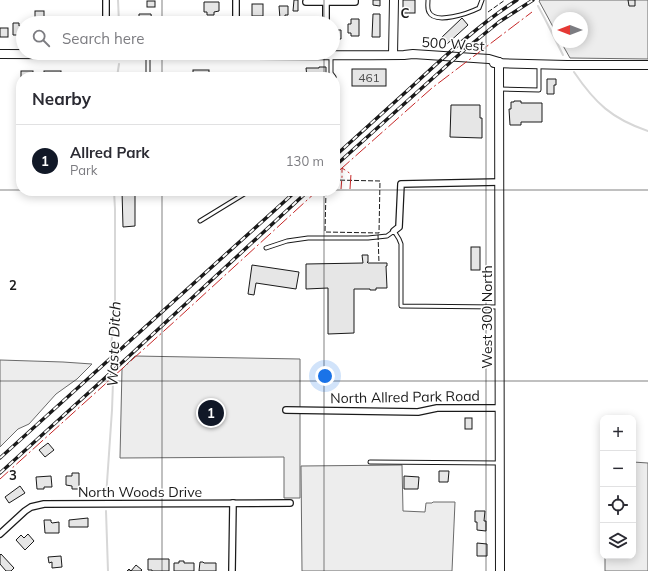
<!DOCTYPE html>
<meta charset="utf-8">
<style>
body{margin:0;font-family:Mulish,sans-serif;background:#f7f7f7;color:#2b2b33}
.controls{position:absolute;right:12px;bottom:12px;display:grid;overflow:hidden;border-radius:8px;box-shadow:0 2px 10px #0003}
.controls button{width:36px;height:36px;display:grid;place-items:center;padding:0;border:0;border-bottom:1px solid #e1e1e2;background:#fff;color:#2b2b33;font:20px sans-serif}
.compass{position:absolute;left:552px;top:12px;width:36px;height:36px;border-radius:50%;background:#fff;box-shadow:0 2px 10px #0003;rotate:270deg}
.you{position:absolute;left:325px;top:376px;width:14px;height:14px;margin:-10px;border:3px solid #fff;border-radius:50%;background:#1a73e8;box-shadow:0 0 0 6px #1a73e833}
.badge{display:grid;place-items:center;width:26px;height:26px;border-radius:50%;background:#111827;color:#fff;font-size:13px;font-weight:700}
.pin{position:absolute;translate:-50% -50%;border:2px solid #fff;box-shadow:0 1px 4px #0006}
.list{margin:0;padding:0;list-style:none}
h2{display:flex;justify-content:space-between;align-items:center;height:52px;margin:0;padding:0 16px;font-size:17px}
h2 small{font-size:13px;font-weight:400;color:#7c7c81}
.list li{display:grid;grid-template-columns:26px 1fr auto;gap:12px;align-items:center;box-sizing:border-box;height:72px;padding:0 16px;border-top:1px solid #e1e1e2}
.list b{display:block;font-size:15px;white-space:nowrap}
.list p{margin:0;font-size:13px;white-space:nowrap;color:#7c7c81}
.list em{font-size:13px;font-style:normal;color:#7c7c81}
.icon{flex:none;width:22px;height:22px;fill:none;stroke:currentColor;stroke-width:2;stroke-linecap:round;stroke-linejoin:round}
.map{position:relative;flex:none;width:648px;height:571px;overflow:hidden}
.search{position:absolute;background:#fff;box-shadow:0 2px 10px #0003;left:16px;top:16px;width:324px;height:44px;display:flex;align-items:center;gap:10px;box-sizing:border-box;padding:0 14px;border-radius:22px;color:#7c7c81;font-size:15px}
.panel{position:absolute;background:#fff;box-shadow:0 2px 10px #0003;left:16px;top:72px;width:324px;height:124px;border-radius:16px}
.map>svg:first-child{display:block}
.built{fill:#ededed;stroke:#6a6a6a}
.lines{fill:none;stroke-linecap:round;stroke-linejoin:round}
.stream{stroke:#d7d7d7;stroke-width:2}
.building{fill:#e6e6e6;stroke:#1a1a1a}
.lane-casing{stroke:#1a1a1a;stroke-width:5}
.street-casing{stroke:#1a1a1a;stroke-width:8}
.secondary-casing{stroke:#1a1a1a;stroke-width:10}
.lane{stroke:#fff;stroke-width:3}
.street{stroke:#fff;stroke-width:5.5}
.secondary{stroke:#fff;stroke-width:8}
.rail-casing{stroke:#1a1a1a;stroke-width:3.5}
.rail{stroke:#fff;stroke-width:2;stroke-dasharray:6;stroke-linecap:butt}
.fence{stroke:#1a1a1a;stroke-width:1;stroke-dasharray:5 2;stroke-linecap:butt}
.power{stroke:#c62828;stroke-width:1;stroke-dasharray:14 3 2 3;stroke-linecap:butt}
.grid{fill:none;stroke:#1a1a1a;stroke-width:1;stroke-opacity:0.55}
.labels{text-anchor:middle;stroke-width:3;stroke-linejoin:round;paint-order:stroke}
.number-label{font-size:12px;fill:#4d4d4d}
.street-label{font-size:14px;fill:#1a1a1a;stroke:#fff}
.water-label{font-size:15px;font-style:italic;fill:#1a1a1a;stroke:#fff}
.grid-label{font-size:13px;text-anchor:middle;font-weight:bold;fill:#1a1a1a;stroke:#fff;stroke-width:3;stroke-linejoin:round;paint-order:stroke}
</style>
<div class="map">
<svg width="648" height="571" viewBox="0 0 648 571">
<rect width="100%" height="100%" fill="#fff"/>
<g class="built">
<path d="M 540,0 L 648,0 L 648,59 L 570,58 L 561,42 L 582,42 L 582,18 L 558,18 L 558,36 L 539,1 Z"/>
<path d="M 135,356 L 300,359 L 300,498 L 284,498 L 284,457 L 120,458 L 122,369 Z"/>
<path d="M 0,360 L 63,362 L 92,364 L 77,379 L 56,394 L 29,424 L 18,429 L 0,447 Z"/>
<path d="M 633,462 L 648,463 L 648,571 L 605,571 L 605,556 L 633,556 Z"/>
<path d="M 402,465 L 403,511 L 425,512 L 426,503 L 432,503 L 433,502 L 455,502 L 452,571 L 302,571 L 301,466 Z"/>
</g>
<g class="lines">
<g class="stream">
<path d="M 118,0 L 119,23"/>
<path d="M 538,6 L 545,19 L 563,55"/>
<path d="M 574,72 C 595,103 612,119 648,131"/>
<path d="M 117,77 L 119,64"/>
<path d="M 106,497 L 112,410 L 113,382 L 111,344 L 115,316 L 115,209 L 114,191"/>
<path d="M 106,511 L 108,571"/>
</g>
</g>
<g class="building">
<path d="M 294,0 L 298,0 L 298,11 L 293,11 Z"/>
<path d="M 373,0 L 380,0 L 380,6 L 373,5 Z"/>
<rect x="403" y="0" width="12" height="13"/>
<path d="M 628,0 L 635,0 L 635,6 L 629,6 Z"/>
<rect x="147" y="1" width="8" height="6"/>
<path d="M 204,2 L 219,2 L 219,11 L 214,12 L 214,15 L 207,15 L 207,12 L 204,12 Z"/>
<rect x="252" y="4" width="11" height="12"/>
<path d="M 279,6 L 288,6 L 288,15 L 285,15 L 285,19 L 280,19 Z"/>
<rect x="35" y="11" width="9" height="8"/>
<path d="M 139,14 L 151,14 L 152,23 L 139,23 Z"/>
<path d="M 373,14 L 380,14 L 380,37 L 372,37 Z"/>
<rect x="159" y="18" width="19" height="5"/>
<path d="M 462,18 L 468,25 L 447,44 L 441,38 Z"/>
<path d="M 351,19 L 359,19 L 359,36 L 351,36 L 351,33 L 348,33 L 348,24 L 351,24 Z"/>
<path d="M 13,23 L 19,23 L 19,26 L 23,26 L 23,35 L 13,35 Z"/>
<rect x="0" y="28" width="8" height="9"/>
<path d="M 334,30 L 341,30 L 341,39 L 335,39 Z"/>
<path d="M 319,67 L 326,67 L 326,76 L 307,77 L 306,68 L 319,68 Z"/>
<rect x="352" y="69" width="34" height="17"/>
<rect x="193" y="70" width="16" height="7"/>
<rect x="21" y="71" width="12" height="6"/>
<rect x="44" y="71" width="17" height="6"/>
<rect x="271" y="73" width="13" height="4"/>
<path d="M 547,79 L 556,79 L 556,85 L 554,85 L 554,94 L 547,94 Z"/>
<path d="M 514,101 L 521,101 L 521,103 L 542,103 L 542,122 L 521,122 L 521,125 L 510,125 L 509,109 L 511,109 L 511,102 L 514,102 Z"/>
<path d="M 451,105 L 480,105 L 480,118 L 482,118 L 482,138 L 450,137 Z"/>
<path d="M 122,191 L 142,191 L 142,193 L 135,193 L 135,226 L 123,227 Z"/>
<rect x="471" y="247" width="9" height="23"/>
<path d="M 362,255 L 368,255 L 368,262 L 367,262 L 368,263 L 387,263 L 387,266 L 386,266 L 387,288 L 376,288 L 376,290 L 370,290 L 370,289 L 354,289 L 354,333 L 328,334 L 328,288 L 306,289 L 306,264 L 363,263 Z"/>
<path d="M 252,265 L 299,272 L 296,289 L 256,283 L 254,295 L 248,294 Z"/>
<rect x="465" y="418" width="7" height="11"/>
<path d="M 48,443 L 54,450 L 45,457 L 39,450 Z"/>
<path d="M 439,471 L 449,471 L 448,482 L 439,482 Z"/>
<path d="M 72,473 L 79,473 L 79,489 L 72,489 L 72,486 L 66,485 L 66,476 L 72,476 Z"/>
<path d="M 51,476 L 52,487 L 44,487 L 44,489 L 37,489 L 36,477 Z"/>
<path d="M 404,476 L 419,477 L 418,489 L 404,489 Z"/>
<path d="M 20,486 L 25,493 L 9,503 L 5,497 Z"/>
<path d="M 475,511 L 485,511 L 484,521 L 486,521 L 486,531 L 477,530 L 477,522 L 475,522 Z"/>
<path d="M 88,518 L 88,527 L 69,527 L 69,520 Z"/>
<path d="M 44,520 L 51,520 L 51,522 L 52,523 L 59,522 L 59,533 L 45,533 Z"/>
<path d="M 28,534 L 34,541 L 25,550 L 16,540 L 21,535 L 24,538 Z"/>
<path d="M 477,543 L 487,544 L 487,556 L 477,556 Z"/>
<path d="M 1,554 L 14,568 L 11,571 L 6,571 L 0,564 L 0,555 Z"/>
<path d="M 61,556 L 62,567 L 52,568 L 52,562 L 49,563 L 48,557 Z"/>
<path d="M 148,559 L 169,559 L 169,571 L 152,571 L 152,570 L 148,570 Z"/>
<path d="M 179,561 L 184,561 L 184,563 L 194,563 L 194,571 L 174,571 L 174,563 L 179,563 Z"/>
<path d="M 200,562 L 203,562 L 204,563 L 216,563 L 216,571 L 199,571 Z"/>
<path d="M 136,565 L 142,570 L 141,571 L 127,571 L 129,569 L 131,571 Z"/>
</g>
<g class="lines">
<g class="lane-casing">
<g id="lane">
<path d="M 428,0 C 428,4 427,9 429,12 C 435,25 469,13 479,8 L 482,0"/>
<path d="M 331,56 L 331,73 L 334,77"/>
<path d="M 148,77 L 148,55"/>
<path d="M 500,89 L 539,90 L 539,65"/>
<path d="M 335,111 L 335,119"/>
<path d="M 200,221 L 249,191"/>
<path d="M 266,248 L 287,241 L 308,238 L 368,238 L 387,236 L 394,231 L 399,239 L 401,244 L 401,306 L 499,307"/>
<path d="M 370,462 L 500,463"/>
</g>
</g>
<g class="street-casing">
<g id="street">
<path d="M 106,0 L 106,23"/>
<path d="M 236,0 L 236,23"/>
<path d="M 306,2 L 355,2 L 355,0"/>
<path d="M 326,23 L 326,2"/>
<path d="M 394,231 L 399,227 L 401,184 L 500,182"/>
<path d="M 286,410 L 418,412 L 437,408 L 500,408"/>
<path d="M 0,534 L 25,511 L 31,507 L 44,504 L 290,503"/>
<path d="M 232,571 L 233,503"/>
</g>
</g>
<g class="secondary-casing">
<g id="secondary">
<path d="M 0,54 C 135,54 269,56 404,55 L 413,54 L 489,59 L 499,62"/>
<path d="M 393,55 L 394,0"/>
<path d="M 499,62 L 500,571"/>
<path d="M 494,63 L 567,65 L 648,65"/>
</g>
</g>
<use href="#lane" class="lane"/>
<use href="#street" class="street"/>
<use href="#secondary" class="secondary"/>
<g class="rail-casing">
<g id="rail">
<path d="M 335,156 C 359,134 384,112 408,90 C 443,58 477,26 517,0"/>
<path d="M 335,166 L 463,51 L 499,22 L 533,0"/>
<path d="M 0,458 L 296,191"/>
<path d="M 0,473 L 127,358 L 308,191"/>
</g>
</g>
<use href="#rail" class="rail"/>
<g class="fence">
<path d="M 488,12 L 505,0"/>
<path d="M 326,191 L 325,232 L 379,233 L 380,181 L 335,180"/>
<path d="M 378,235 L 379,263"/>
</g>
<g class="power">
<path d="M 335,174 L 342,168 L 342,177 L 341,189"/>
<path d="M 350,189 L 351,174 L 342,168 L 432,88 L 532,12"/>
<path d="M 0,479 L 175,321 L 317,191"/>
</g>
</g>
<path class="grid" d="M 162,0 L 162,23M 324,0 L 324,23M 486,0 L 486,571M 162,53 L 162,77M 324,53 L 324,77M 0,190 L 21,190M 335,190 L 648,190M 162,191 L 162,571M 324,191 L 324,571M 0,381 L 648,381"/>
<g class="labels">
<g class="number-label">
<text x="369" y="82">461</text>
</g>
<g class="street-label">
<text transform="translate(453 44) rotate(4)" y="5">500 West</text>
<text transform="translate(487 317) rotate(-90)" y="5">West 300 North</text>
<text transform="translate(405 397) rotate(-1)" y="5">North Allred Park Road</text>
<text x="140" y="497">North Woods Drive</text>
</g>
<g class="water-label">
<text transform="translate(114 344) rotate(-88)" y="5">Waste Ditch</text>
</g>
</g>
<g class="grid-label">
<text x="405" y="18">C</text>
<text x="13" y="290">2</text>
<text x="13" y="480">3</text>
</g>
</svg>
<div class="controls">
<button>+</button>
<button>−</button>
<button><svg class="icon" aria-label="locate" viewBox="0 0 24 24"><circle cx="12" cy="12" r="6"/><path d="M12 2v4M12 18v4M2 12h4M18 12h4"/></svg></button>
<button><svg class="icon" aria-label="layers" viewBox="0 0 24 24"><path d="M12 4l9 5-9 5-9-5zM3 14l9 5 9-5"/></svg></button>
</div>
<svg class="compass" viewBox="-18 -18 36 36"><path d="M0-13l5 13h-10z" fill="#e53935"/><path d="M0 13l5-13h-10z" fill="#7c7c81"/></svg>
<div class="you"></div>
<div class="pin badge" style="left:211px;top:413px">1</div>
<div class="search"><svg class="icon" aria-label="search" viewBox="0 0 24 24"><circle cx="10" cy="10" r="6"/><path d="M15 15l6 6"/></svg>Search here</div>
<section class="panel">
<h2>Nearby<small></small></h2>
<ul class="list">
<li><span class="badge">1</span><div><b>Allred Park</b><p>Park</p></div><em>130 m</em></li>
</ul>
</section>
</div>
